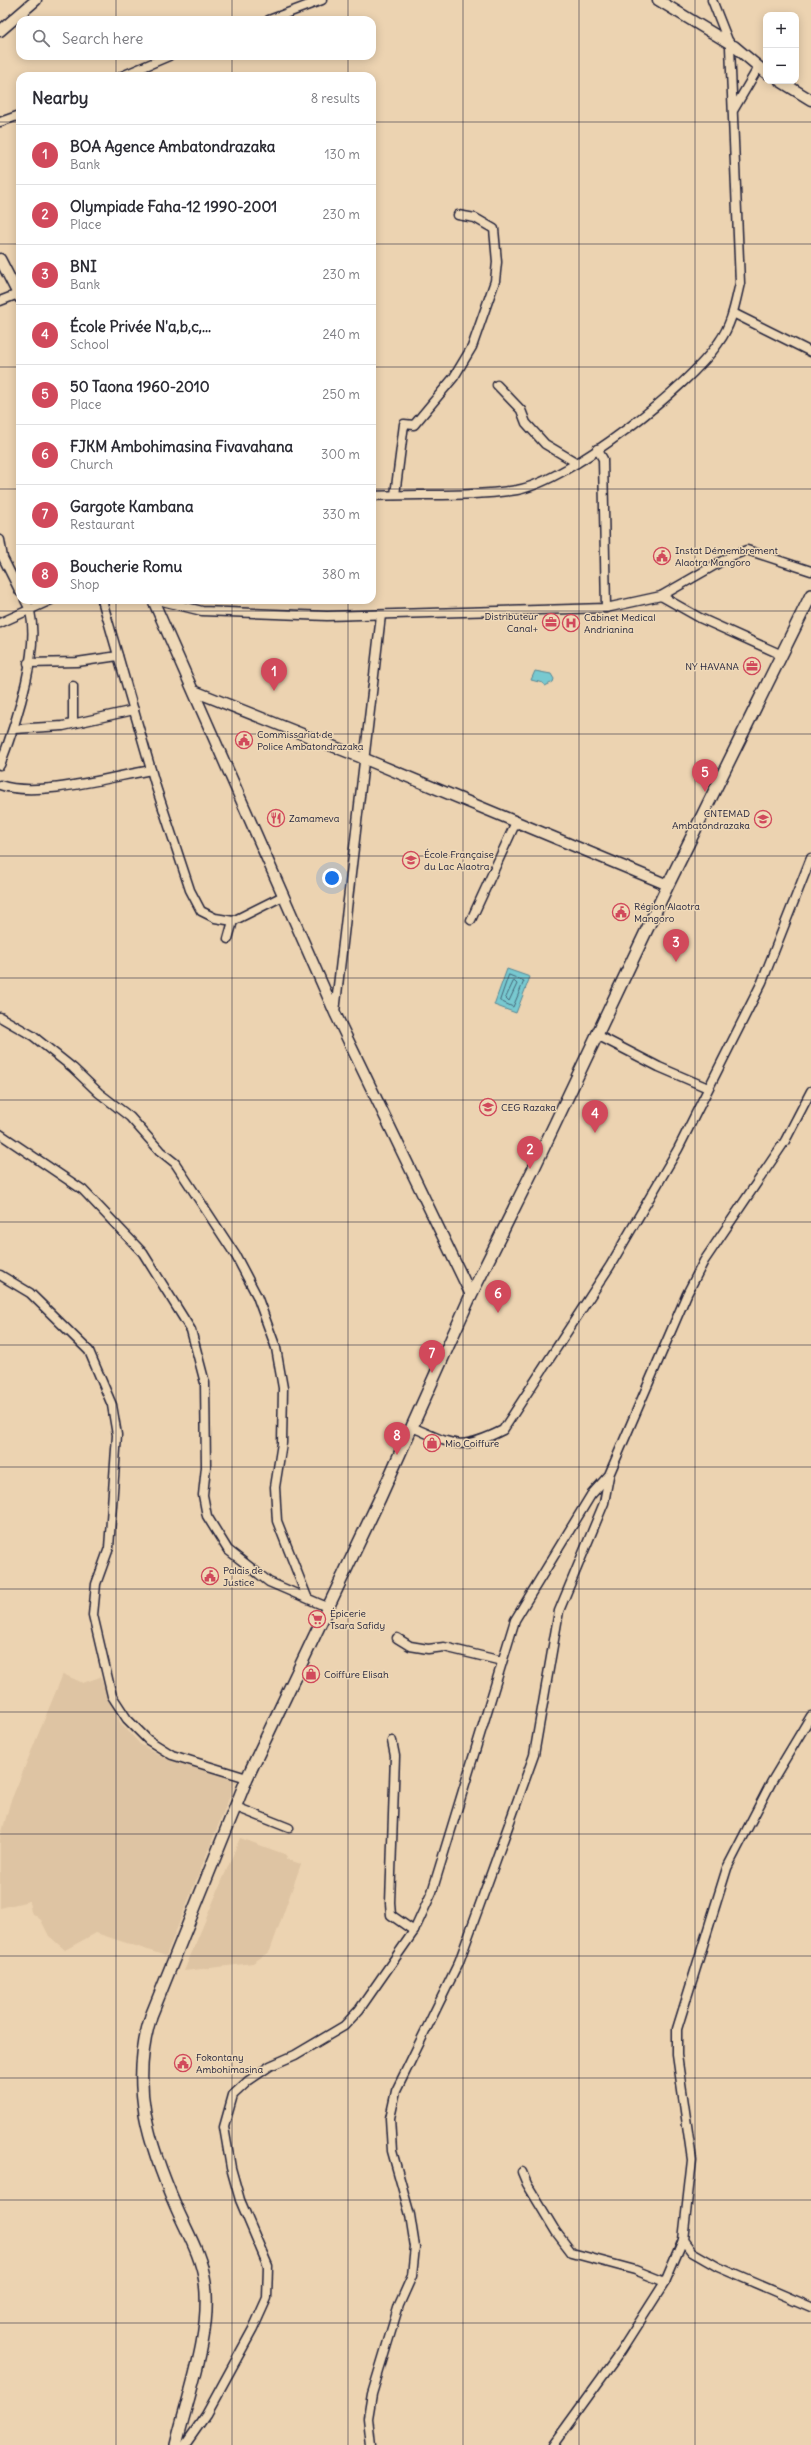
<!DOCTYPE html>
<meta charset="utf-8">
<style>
body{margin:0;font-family:Delius,sans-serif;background:#f2f2f3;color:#2b2b33}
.controls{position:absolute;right:12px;top:12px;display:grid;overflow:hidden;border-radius:8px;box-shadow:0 2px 10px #0003}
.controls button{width:36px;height:36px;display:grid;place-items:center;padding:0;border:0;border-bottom:1px solid #e1e1e2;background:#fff;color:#2b2b33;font:20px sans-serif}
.you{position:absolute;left:332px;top:878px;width:14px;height:14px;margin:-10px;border:3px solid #fff;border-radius:50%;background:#1a73e8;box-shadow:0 0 0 6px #1a73e833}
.badge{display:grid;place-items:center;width:26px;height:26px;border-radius:50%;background:#d1495b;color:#fff;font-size:13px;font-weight:700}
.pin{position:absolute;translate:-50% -33px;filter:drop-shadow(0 1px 2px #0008)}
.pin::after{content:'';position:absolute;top:21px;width:14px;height:12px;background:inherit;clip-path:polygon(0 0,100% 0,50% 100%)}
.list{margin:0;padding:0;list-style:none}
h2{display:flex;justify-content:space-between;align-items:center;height:52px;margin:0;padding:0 16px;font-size:17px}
h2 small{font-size:13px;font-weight:400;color:#7c7c81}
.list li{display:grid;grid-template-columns:26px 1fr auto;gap:12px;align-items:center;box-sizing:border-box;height:60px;padding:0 16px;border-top:1px solid #e1e1e2}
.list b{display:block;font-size:15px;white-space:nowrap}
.list p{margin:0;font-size:13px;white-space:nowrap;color:#7c7c81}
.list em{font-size:13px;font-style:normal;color:#7c7c81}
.icon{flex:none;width:22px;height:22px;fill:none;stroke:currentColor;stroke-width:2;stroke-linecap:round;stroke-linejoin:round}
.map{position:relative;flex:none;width:811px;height:2445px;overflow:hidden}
.search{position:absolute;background:#fff;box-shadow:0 2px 10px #0003;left:16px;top:16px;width:360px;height:44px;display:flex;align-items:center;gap:10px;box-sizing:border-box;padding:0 14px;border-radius:12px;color:#7c7c81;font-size:15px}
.panel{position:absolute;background:#fff;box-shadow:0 2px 10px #0003;left:16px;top:72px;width:360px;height:532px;border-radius:12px}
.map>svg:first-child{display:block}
.built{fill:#dec4a3}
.water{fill:#78c9d0;stroke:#568694}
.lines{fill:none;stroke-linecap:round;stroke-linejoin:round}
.shore{stroke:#446577;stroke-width:1}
.minor-casing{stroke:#22223b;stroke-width:11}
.tertiary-casing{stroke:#22223b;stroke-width:13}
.secondary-casing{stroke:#22223b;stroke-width:14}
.minor{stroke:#efd9b8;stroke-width:8}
.tertiary{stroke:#efd9b8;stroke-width:10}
.secondary{stroke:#efd9b8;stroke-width:11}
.grid{fill:none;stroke:#22223b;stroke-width:1;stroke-opacity:0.55}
.labels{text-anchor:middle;stroke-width:3;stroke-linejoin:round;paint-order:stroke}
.poi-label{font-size:10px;fill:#22223b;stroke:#efd9b8;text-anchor:start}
</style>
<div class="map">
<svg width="811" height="2445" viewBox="0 0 811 2445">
<rect width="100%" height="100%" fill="#ecd3b1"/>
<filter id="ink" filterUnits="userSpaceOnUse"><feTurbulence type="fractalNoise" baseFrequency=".025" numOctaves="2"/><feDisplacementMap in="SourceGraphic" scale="8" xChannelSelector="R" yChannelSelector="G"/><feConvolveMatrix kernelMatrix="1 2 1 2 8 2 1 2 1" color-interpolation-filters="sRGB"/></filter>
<g filter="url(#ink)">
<g class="built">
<path d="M 63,1674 L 83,1683 L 100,1677 L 120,1722 L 140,1744 L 163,1757 L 236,1781 L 166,1956 L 96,1933 L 65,1950 L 49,1936 L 41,1920 L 31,1912 L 29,1901 L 0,1908 L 0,1839 L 10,1803 Z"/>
<path d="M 240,1838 L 287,1855 L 286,1859 L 301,1864 L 270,1951 L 253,1963 L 184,1971 Z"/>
</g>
<g class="water">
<path d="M 535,671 L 551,674 L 554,679 L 553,682 L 545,686 L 543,683 L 531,680 Z"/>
<path d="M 507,969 L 530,977 L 516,1013 L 494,1005 Z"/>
</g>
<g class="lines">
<g class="shore">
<path d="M 509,975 L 524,981 L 513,1007 L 500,1001 Z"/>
<path d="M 514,981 L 517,984 L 509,1001 L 506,998 Z"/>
</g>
<g class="minor-casing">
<g id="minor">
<path d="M 712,0 L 729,43"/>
<path d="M 269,20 L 322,0"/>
<path d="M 122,76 L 169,56"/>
<path d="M 734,109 L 758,68"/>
<path d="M 0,122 L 20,115"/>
<path d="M 0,301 L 18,294"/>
<path d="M 733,313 L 811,352"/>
<path d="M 497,385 L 521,410 L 526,423 L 545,444 L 577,463"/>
<path d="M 597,449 L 603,459 L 606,608"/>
<path d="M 395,495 L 404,424 L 414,425 L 454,377 L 472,347 L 495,281 L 497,262 L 494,229 L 475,218 L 458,215"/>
<path d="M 372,496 C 420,494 470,497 517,490 C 569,481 690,386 719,342 C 732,324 735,304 740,283 L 730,47"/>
<path d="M 0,540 L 3,558 L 20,592"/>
<path d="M 661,596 L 731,556 L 747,550 L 811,571"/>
<path d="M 102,600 L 156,787 L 190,890 L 201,911 L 215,918 L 233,921"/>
<path d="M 158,600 L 202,611 L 327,616 L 606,608 L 661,596 L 700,618 L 782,655"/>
<path d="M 0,623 L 51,600"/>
<path d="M 28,663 L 77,662 L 118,656"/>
<path d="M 73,686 L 73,723"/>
<path d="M 14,729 L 63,726 L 134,710"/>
<path d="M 0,765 C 14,729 47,634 25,600"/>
<path d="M 0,785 C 37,798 111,777 151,770"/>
<path d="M 471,920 L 516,822"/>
<path d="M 228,939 L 233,921 L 283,896"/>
<path d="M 335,1012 L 381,615"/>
<path d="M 0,1017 L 33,1036 L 73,1068 L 99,1093 L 130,1117 L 160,1151 L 175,1163 L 236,1256 L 257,1296 L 276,1348 L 283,1388 L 282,1443 L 275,1487 L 277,1521 L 307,1597"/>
<path d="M 597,1035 L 659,1067 L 708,1088"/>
<path d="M 0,1134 L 83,1190 L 143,1253 L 191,1330 L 205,1383 L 206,1467 L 203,1495 L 207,1516 L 228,1550 L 269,1582 L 327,1607"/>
<path d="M 0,1275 L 30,1293 L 89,1351 L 112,1405 L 117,1435 L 109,1548 L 96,1584 L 93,1615 L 112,1696 L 127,1719 L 148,1740 L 172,1755 L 247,1778"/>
<path d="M 412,1427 C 454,1445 459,1452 503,1430 L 610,1266 L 678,1149 L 762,982 L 811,858"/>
<path d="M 397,1638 L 410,1646 L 428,1649 L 444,1647 L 502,1661"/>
<path d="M 392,1741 L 395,1756 L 390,1903 L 391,1915 L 414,1931"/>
<path d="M 236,1807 L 289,1828"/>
<path d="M 522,2172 L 527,2184 L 556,2232 L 572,2253 L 635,2270 L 665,2282"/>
<path d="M 683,2240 L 692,2252 L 718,2267 L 811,2307"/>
<path d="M 185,2445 L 206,2415 L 253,2329 L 267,2298 L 268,2266 L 240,2200 L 231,2168 L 224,2127 L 233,2095 L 248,2081 L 270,2066 L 295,2055 L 344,2026 L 359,2010 L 414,1931 L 432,1892 L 515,1620 L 591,1495 L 609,1475 L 687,1294 L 704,1261 L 785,1141 L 811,1091"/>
<path d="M 371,2445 L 368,2418 L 372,2394 L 399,2305 L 412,2276 L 415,2247 L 410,2215 L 392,2151 L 390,2118 L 396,2091 L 459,1962 L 534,1755 L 559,1611 L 604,1503 L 609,1476"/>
<path d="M 553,2445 L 621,2351 L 665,2282 L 683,2240 L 692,2160 L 677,2055 L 677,2029 L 727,1868 L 772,1781 L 811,1716"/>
</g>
</g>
<g class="tertiary-casing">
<g id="tertiary">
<path d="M 658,0 L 729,43"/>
<path d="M 0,31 L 36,0"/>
<path d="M 734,46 L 766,73"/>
<path d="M 780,81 L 811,100"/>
<path d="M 0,259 L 20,298"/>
<path d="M 153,600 L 335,1013 L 471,1295"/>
<path d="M 194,691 L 365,759 L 668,885"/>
</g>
</g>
<g class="secondary-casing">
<path id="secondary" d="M 176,2445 C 188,2395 212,2334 205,2282 C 201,2255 188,2234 177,2209 C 149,2145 129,2086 151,2016 L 247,1778 L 380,1498 L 471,1295 L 534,1168 L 668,885 L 811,595"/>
</g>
<use href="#minor" class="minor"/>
<use href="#tertiary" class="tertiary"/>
<use href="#secondary" class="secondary"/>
</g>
</g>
<path class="grid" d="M 116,0 L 116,20M 232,0 L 232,20M 348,0 L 348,20M 463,0 L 463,2445M 579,0 L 579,2445M 695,0 L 695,2445M 116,56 L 116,76M 232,56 L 232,76M 348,56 L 348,76M 0,122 L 20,122M 372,122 L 811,122M 0,244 L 20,244M 372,244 L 811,244M 0,367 L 20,367M 372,367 L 811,367M 0,489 L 20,489M 372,489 L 811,489M 116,600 L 116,2445M 232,600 L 232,2445M 348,600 L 348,2445M 0,611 L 811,611M 0,734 L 811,734M 0,856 L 811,856M 0,978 L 811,978M 0,1100 L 811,1100M 0,1222 L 811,1222M 0,1345 L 811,1345M 0,1467 L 811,1467M 0,1589 L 811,1589M 0,1712 L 811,1712M 0,1834 L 811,1834M 0,1956 L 811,1956M 0,2078 L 811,2078M 0,2200 L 811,2200M 0,2323 L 811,2323"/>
<defs>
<g id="civic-ring" transform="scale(0.9)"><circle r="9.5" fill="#efd9b8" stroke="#d1495b" stroke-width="1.5"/><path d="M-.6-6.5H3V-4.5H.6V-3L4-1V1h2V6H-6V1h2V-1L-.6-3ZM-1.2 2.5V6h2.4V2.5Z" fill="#d1495b"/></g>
<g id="office-ring" transform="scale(0.9)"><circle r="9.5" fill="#efd9b8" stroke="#d1495b" stroke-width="1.5"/><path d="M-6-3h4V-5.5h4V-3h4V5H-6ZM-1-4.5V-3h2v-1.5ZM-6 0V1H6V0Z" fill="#d1495b"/></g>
<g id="hospital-ring" transform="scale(0.9)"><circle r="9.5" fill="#efd9b8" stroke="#d1495b" stroke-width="1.5"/><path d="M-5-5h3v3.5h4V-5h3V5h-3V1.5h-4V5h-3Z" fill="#d1495b"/></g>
<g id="restaurant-ring" transform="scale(0.9)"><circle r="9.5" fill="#efd9b8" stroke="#d1495b" stroke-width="1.5"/><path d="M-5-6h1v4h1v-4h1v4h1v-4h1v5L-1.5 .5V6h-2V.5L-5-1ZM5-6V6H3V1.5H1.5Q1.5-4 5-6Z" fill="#d1495b"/></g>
<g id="school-ring" transform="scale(0.9)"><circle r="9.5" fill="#efd9b8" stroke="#d1495b" stroke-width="1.5"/><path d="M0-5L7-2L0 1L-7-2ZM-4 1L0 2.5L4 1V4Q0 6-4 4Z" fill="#d1495b"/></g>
<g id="shop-ring" transform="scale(0.9)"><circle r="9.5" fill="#efd9b8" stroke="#d1495b" stroke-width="1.5"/><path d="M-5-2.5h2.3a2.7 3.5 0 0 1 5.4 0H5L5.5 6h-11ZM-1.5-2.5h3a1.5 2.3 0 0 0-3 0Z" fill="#d1495b"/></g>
<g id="supermarket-ring" transform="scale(0.9)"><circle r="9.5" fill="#efd9b8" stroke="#d1495b" stroke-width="1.5"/><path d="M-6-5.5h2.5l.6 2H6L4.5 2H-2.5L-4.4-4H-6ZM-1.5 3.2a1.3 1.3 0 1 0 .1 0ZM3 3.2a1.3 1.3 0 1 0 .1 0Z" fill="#d1495b"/></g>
</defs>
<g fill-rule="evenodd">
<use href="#civic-ring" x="662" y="556"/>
<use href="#office-ring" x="551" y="622"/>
<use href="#hospital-ring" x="571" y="623"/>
<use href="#office-ring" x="752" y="666"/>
<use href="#civic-ring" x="244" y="740"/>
<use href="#restaurant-ring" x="276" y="818"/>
<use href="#school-ring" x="763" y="819"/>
<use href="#school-ring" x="411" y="860"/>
<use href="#civic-ring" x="621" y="912"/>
<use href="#school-ring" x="488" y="1107"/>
<use href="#shop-ring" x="432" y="1443"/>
<use href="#civic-ring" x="210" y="1576"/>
<use href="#supermarket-ring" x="317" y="1619"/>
<use href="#shop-ring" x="311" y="1674"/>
<use href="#civic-ring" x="183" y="2063"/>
</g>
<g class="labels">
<g class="poi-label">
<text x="675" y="554">Instat Démembrement<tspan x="675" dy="12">Alaotra Mangoro</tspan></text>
<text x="538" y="620" text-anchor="end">Distributeur<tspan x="538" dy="12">Canal+</tspan></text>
<text x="584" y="621">Cabinet Medical<tspan x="584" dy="12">Andrianina</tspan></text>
<text x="739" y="670" text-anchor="end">NY HAVANA</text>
<text x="257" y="738">Commissariat de<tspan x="257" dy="12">Police Ambatondrazaka</tspan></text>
<text x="750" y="817" text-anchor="end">CNTEMAD<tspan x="750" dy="12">Ambatondrazaka</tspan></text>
<text x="289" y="822">Zamameva</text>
<text x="424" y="858">École Française<tspan x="424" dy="12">du Lac Alaotra</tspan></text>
<text x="634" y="910">Région Alaotra<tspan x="634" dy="12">Mangoro</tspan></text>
<text x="501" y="1111">CEG Razaka</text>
<text x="445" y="1447">Mio Coiffure</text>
<text x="223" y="1574">Palais de<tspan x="223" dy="12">Justice</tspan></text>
<text x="330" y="1617">Épicerie<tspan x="330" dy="12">Tsara Safidy</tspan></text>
<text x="324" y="1678">Coiffure Elisah</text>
<text x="196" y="2061">Fokontany<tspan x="196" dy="12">Ambohimasina</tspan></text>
</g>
</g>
</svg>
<div class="controls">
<button>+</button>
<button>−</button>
</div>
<div class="you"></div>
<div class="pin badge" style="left:274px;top:691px">1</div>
<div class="pin badge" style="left:530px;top:1169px">2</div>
<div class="pin badge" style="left:676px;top:962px">3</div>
<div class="pin badge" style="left:595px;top:1133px">4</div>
<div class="pin badge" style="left:705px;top:792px">5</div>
<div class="pin badge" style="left:498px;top:1313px">6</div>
<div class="pin badge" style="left:432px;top:1373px">7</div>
<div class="pin badge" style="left:397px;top:1455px">8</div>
<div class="search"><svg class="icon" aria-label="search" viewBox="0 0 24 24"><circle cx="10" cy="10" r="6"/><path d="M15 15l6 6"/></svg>Search here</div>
<section class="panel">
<h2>Nearby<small>8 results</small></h2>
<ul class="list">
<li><span class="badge">1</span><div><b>BOA Agence Ambatondrazaka</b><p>Bank</p></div><em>130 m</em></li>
<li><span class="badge">2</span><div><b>Olympiade Faha-12 1990-2001</b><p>Place</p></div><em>230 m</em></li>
<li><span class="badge">3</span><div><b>BNI</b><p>Bank</p></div><em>230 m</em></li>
<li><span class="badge">4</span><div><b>École Privée N'a,b,c,...</b><p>School</p></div><em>240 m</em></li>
<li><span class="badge">5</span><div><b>50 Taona 1960-2010</b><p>Place</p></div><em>250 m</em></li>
<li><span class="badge">6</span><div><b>FJKM Ambohimasina Fivavahana</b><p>Church</p></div><em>300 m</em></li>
<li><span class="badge">7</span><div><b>Gargote Kambana</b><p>Restaurant</p></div><em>330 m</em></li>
<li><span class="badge">8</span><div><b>Boucherie Romu</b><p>Shop</p></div><em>380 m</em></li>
</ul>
</section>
</div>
